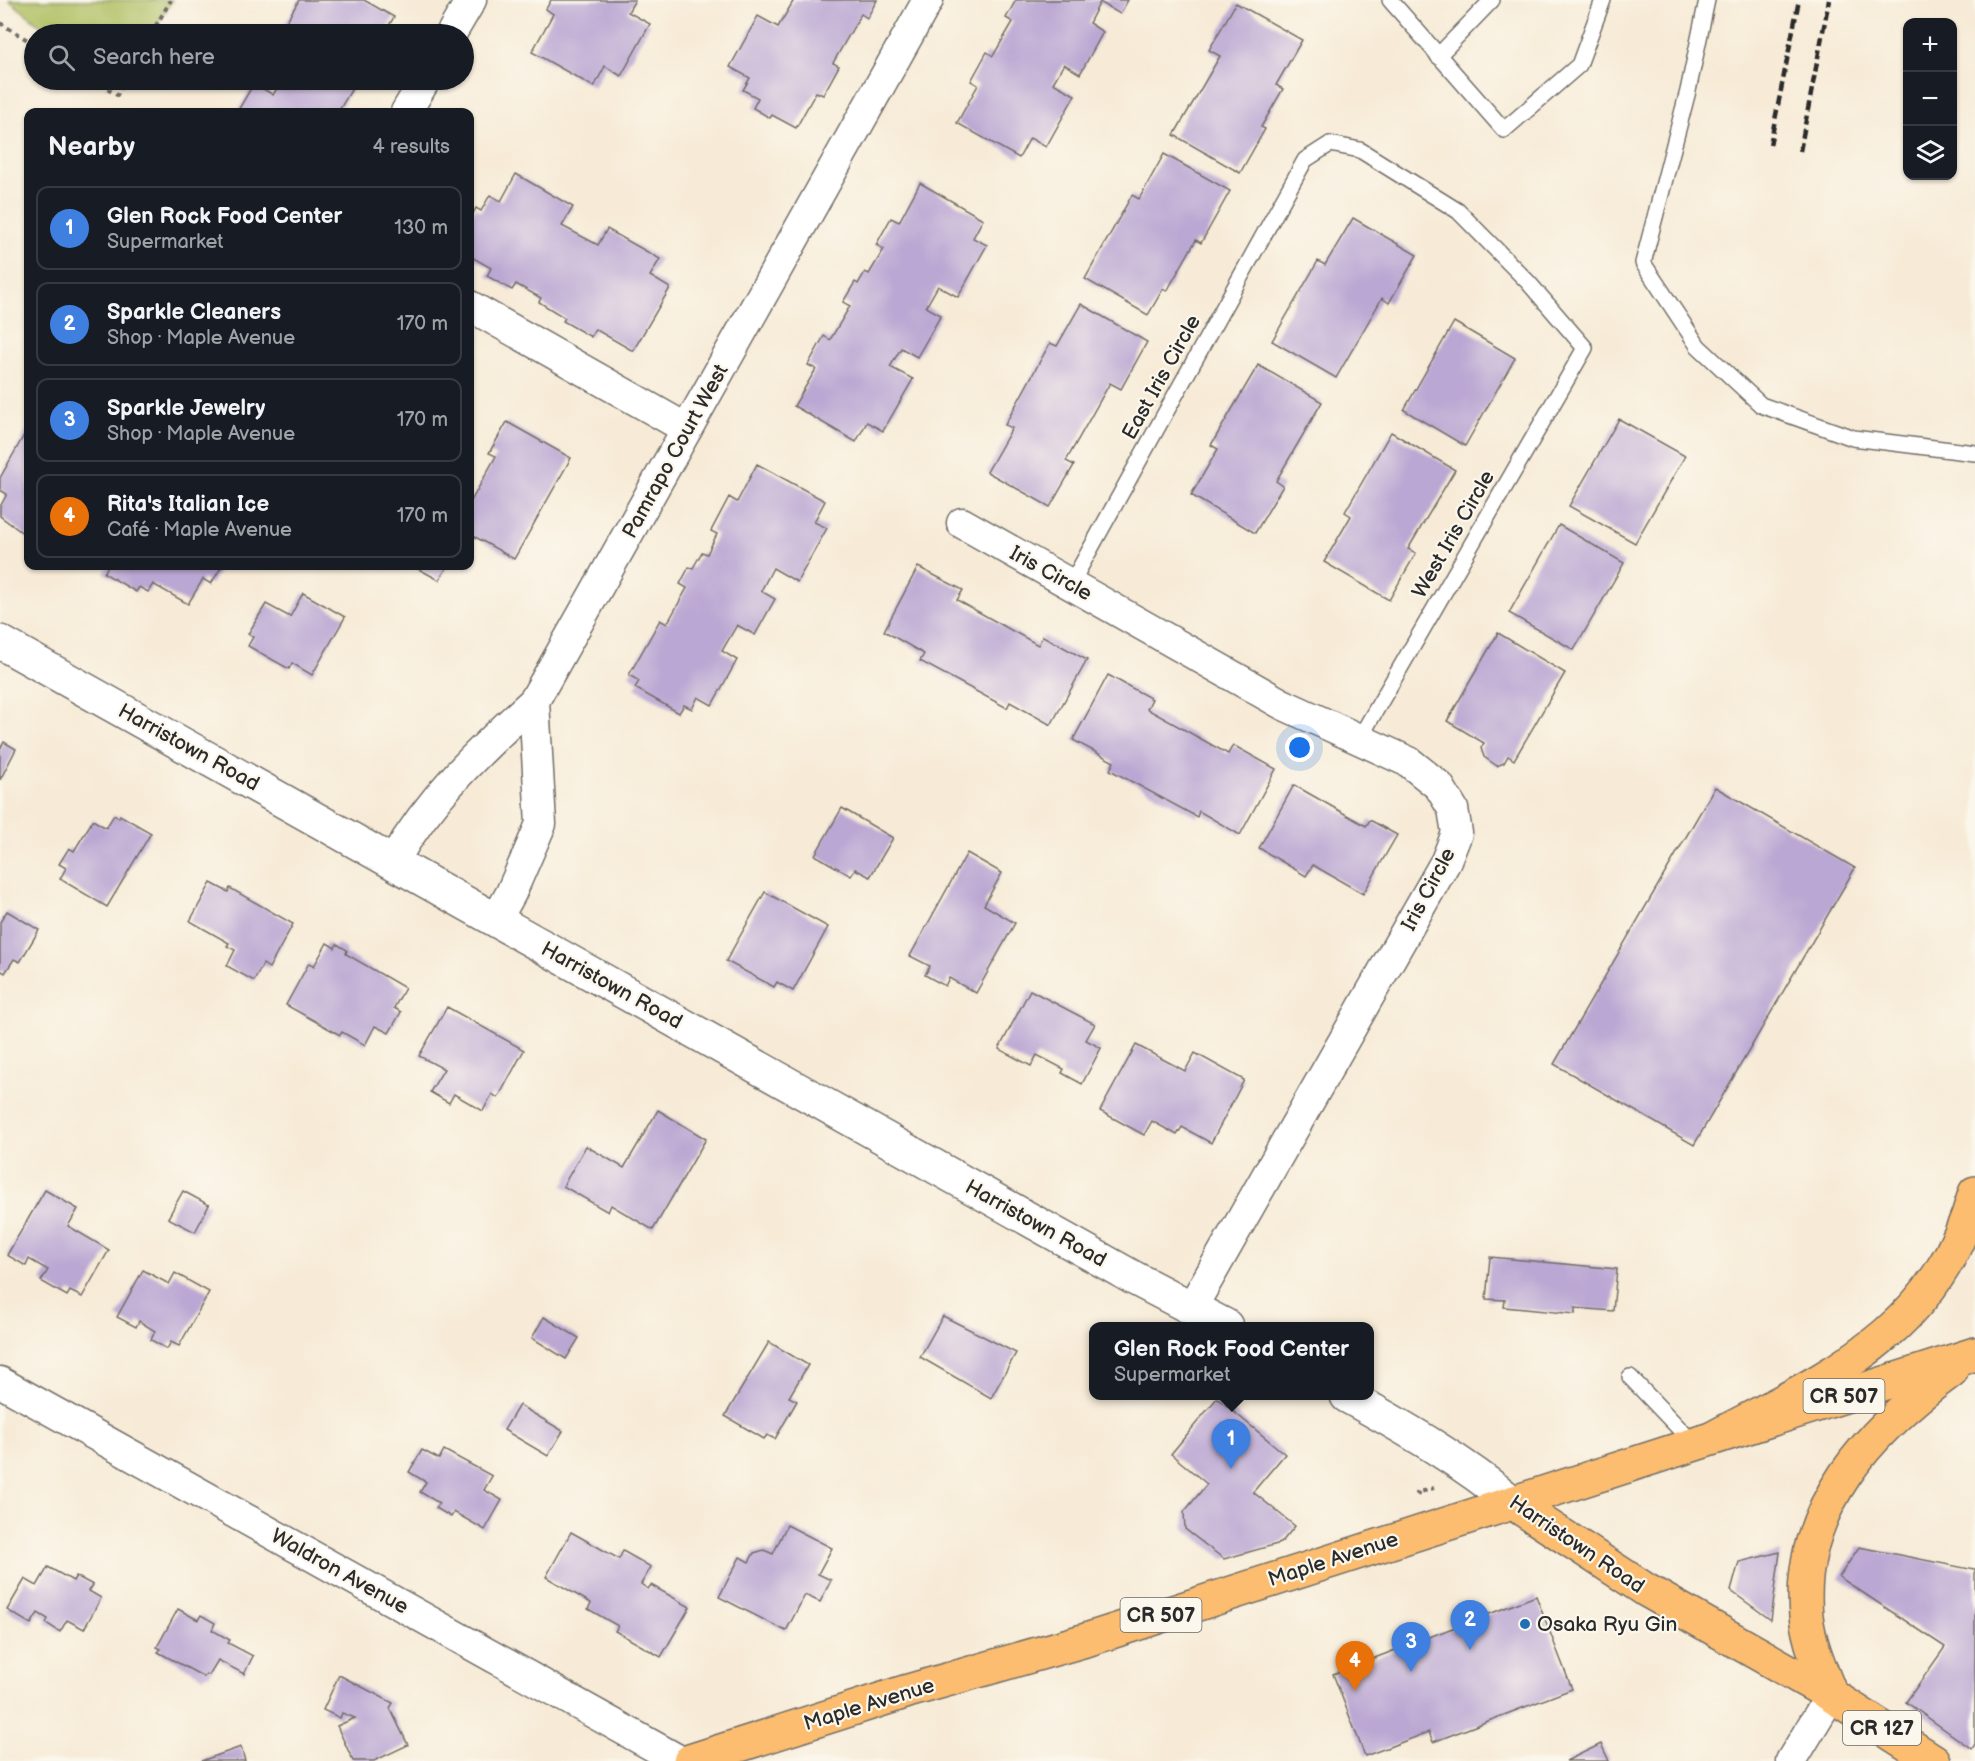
<!DOCTYPE html>
<meta charset="utf-8">
<style>
body{margin:0;font-family:"Balsamiq Sans",sans-serif;background:#20242c;color:#f1f3f6}
.controls{position:absolute;right:18px;top:18px;display:grid;overflow:hidden;border-radius:12px;box-shadow:0 2px 4px #0004}
.controls button{width:54px;height:54px;display:grid;place-items:center;padding:0;border:0;border-bottom:2px solid #363941;background:#171b24;color:#f1f3f6;font:30px sans-serif}
.you{position:absolute;left:1300px;top:748px;width:21px;height:21px;margin:-15px;border:4px solid #fff;border-radius:50%;background:#1a73e8;box-shadow:0 0 0 9px #1a73e833}
.badge{display:grid;place-items:center;width:39px;height:39px;border-radius:50%;background:#7c3aed;color:#fff;font-size:20px;font-weight:700}
.pin{position:absolute;translate:-50% -50px;filter:drop-shadow(0 2px 3px #0008)}
.pin::after{content:'';position:absolute;top:32px;width:21px;height:18px;background:inherit;clip-path:polygon(0 0,100% 0,50% 100%)}
.popup{position:absolute;left:1089px;top:1322px;width:285px;height:78px;box-sizing:border-box;display:grid;place-content:center;border-radius:12px;background:#171b24;filter:drop-shadow(0 2px 4px #0005);font-size:20px;white-space:nowrap;color:#9ea1a6}
.popup b{font-size:22px;color:#f1f3f6}
.popup::after{content:'';position:absolute;left:50%;top:100%;margin-left:-12px;border:12px solid transparent;border-top-color:#171b24}
.list{margin:0;padding:0;list-style:none}
h2{display:flex;justify-content:space-between;align-items:center;height:78px;margin:0;padding:0 24px;font-size:26px}
h2 small{font-size:20px;font-weight:400;color:#9ea1a6}
.list li{display:grid;grid-template-columns:39px 1fr auto;gap:18px;align-items:center;box-sizing:border-box;height:84px;margin:0 12px 12px;padding:0 12px;border:2px solid #363941;border-radius:12px}
.list b{display:block;font-size:22px;white-space:nowrap}
.list p{margin:0;font-size:20px;white-space:nowrap;color:#9ea1a6}
.list em{font-size:20px;font-style:normal;color:#9ea1a6}
.icon{flex:none;width:33px;height:33px;fill:none;stroke:currentColor;stroke-width:2;stroke-linecap:round;stroke-linejoin:round}
.map{position:relative;flex:none;width:1975px;height:1761px;overflow:hidden}
.search{position:absolute;background:#171b24;box-shadow:0 2px 4px #0004;left:24px;top:24px;width:450px;height:66px;display:flex;align-items:center;gap:15px;box-sizing:border-box;padding:0 21px;border-radius:33px;color:#9ea1a6;font-size:22px}
.panel{position:absolute;background:#171b24;box-shadow:0 2px 4px #0004;left:24px;top:108px;width:450px;height:462px;border-radius:12px}
.map>svg:first-child{display:block}
.green{fill:#b0c063;stroke:#6e7647;stroke-width:1.5}
.building{fill:#bba7d3}
.lines{fill:none;stroke-linecap:round;stroke-linejoin:round}
.service-casing{stroke:#726e67;stroke-width:18}
.minor-casing{stroke:#726e67;stroke-width:33}
.tertiary-casing{stroke:#726e67;stroke-width:36}
.primary-casing{stroke:#726e67;stroke-width:36}
.trunk-casing{stroke:#726e67;stroke-width:36}
.path{stroke:#726e67;stroke-width:4;stroke-dasharray:4.5 4.5;stroke-linecap:butt}
.service{stroke:#fff;stroke-width:15}
.minor{stroke:#fff;stroke-width:30}
.tertiary{stroke:#fff;stroke-width:33}
.primary{stroke:#fcbd6f;stroke-width:33}
.trunk{stroke:#fcbd6f;stroke-width:33}
.rail{stroke:#2b2b2b;stroke-width:4.5;stroke-dasharray:9 4.5;stroke-linecap:butt}
.poi-dot{fill:#1f6fb2;stroke:#fbf7ec;stroke-width:2}
.labels{text-anchor:middle;stroke-width:4.5;stroke-linejoin:round;paint-order:stroke}
.shield{fill:#fbf7ec;stroke:#696865;stroke-width:1.5}
.shield-label{font-size:20px;font-weight:bold;fill:#2b2b2b}
.street-label{font-size:21px;fill:#2b2b2b;stroke:#fbf7ec}
.poi-label{font-size:21px;fill:#2b2b2b;stroke:#fbf7ec;text-anchor:start}
</style>
<div class="map">
<svg width="1975" height="1761" viewBox="0 0 1975 1761">
<rect width="100%" height="100%" fill="#fbf7ec"/>
<filter id="ink" filterUnits="userSpaceOnUse"><feTurbulence type="fractalNoise" baseFrequency=".0167" numOctaves="2"/><feDisplacementMap in="SourceGraphic" scale="12" xChannelSelector="R" yChannelSelector="G"/><feConvolveMatrix kernelMatrix="1 2 1 2 8 2 1 2 1" color-interpolation-filters="sRGB"/></filter>
<filter id="wash" filterUnits="userSpaceOnUse"><feTurbulence type="fractalNoise" baseFrequency=".008" numOctaves="4" result="noise"/><feDisplacementMap in="SourceGraphic" scale="24" xChannelSelector="R" yChannelSelector="G"/><feGaussianBlur stdDeviation="1.35" result="paint"/><feColorMatrix in="noise" values="0 0 0 0 0 0 0 0 0 0 0 0 0 0 0 0 0 1.4 0 .05"/><feComposite in="paint" operator="in"/></filter>
<g filter="url(#wash)">
<rect width="100%" height="100%" fill="#f7ebd7"/>
<path class="green" d="M 9,0 L 172,0 L 152,34 L 51,34 Z"/>
<g id="blocks">
<g class="building">
<path d="M 299,0 L 364,0 L 394,17 L 384,34 L 279,34 Z"/>
<path d="M 551,0 L 635,0 L 628,12 L 650,24 L 621,76 L 605,66 L 594,87 L 532,52 L 553,14 L 546,9 Z"/>
<path d="M 794,0 L 877,0 L 867,18 L 861,14 L 833,63 L 839,66 L 823,95 L 816,92 L 796,128 L 772,115 L 770,118 L 753,108 L 758,98 L 743,90 L 750,78 L 730,67 L 758,16 L 778,27 Z"/>
<path d="M 1016,0 L 1128,0 L 1120,14 L 1100,2 L 1089,23 L 1103,32 L 1080,74 L 1064,64 L 1053,83 L 1075,95 L 1046,147 L 1030,138 L 1019,158 L 957,123 L 978,85 L 971,81 L 987,52 L 993,56 L 1013,22 L 1006,18 Z"/>
<path d="M 1236,3 L 1302,40 L 1276,85 L 1283,89 L 1261,127 L 1265,129 L 1240,173 L 1174,135 L 1220,56 L 1209,50 Z"/>
<path d="M 282,80 L 366,80 L 363,86 L 356,82 L 338,112 L 237,112 L 254,83 L 273,95 Z"/>
<path d="M 1164,154 L 1230,191 L 1201,243 L 1196,240 L 1167,291 L 1163,289 L 1148,315 L 1085,279 L 1132,195 L 1139,199 Z"/>
<path d="M 516,174 L 573,207 L 562,226 L 598,245 L 607,229 L 660,259 L 650,276 L 670,288 L 633,351 L 595,329 L 591,337 L 563,321 L 565,318 L 539,302 L 541,298 L 516,284 L 512,290 L 487,276 L 491,268 L 470,256 L 470,219 L 476,208 L 481,211 L 490,195 L 501,201 Z"/>
<path d="M 920,183 L 983,219 L 973,238 L 987,245 L 958,297 L 938,286 L 926,307 L 941,315 L 917,357 L 901,348 L 890,367 L 913,379 L 883,431 L 867,422 L 856,442 L 794,406 L 816,369 L 808,365 L 824,336 L 830,340 L 850,306 L 843,302 L 855,282 L 858,284 L 865,272 L 869,274 L 884,249 L 876,245 L 891,218 L 899,222 Z"/>
<path d="M 1353,218 L 1417,255 L 1389,303 L 1382,298 L 1336,378 L 1272,341 L 1318,261 L 1325,265 Z"/>
<path d="M 1081,304 L 1147,342 L 1121,389 L 1110,383 L 1066,461 L 1074,465 L 1050,507 L 987,472 L 1012,428 L 1005,425 L 1050,343 L 1057,346 Z"/>
<path d="M 1454,322 L 1515,358 L 1465,446 L 1404,410 Z"/>
<path d="M 1258,365 L 1322,402 L 1276,481 L 1283,486 L 1255,533 L 1191,495 L 1218,449 L 1211,445 Z"/>
<path d="M 1619,419 L 1685,456 L 1635,543 L 1569,506 Z"/>
<path d="M 507,422 L 571,458 L 514,559 L 470,534 L 470,503 L 496,456 L 489,453 Z"/>
<path d="M 28,428 L 28,537 L 0,516 L 0,507 L 7,494 L 0,490 L 0,478 Z"/>
<path d="M 1391,432 L 1455,470 L 1408,549 L 1416,553 L 1389,600 L 1324,562 L 1351,516 L 1345,512 Z"/>
<path d="M 757,464 L 825,501 L 814,522 L 827,528 L 797,582 L 773,568 L 761,591 L 775,599 L 755,635 L 737,625 L 722,651 L 737,660 L 712,705 L 698,697 L 692,709 L 684,705 L 679,713 L 635,688 L 639,681 L 629,675 L 660,620 L 667,624 L 687,588 L 680,584 L 689,567 L 693,568 L 702,552 L 707,554 L 717,534 L 711,531 L 729,497 L 737,502 Z"/>
<path d="M 1559,525 L 1624,563 L 1574,650 L 1509,613 Z"/>
<path d="M 108,566 L 222,566 L 211,584 L 203,579 L 188,604 L 153,584 L 148,592 L 139,587 L 136,592 L 104,573 Z"/>
<path d="M 413,566 L 448,566 L 439,580 Z"/>
<path d="M 918,567 L 963,590 L 957,600 L 1038,645 L 1043,636 L 1087,660 L 1051,725 L 1010,702 L 1007,708 L 920,661 L 924,654 L 884,631 Z"/>
<path d="M 303,593 L 345,617 L 312,675 L 292,663 L 289,669 L 248,646 L 253,637 L 248,634 L 266,604 L 290,617 Z"/>
<path d="M 1498,633 L 1565,673 L 1514,760 L 1508,756 L 1504,763 L 1497,766 L 1484,757 L 1481,748 L 1484,743 L 1447,721 Z"/>
<path d="M 1108,675 L 1152,699 L 1147,709 L 1228,754 L 1233,745 L 1276,769 L 1240,835 L 1199,811 L 1197,817 L 1110,770 L 1114,762 L 1073,740 Z"/>
<path d="M 4,742 L 16,749 L 0,780 L 0,749 Z"/>
<path d="M 1294,785 L 1366,826 L 1370,820 L 1397,835 L 1363,894 L 1313,865 L 1306,876 L 1259,848 Z"/>
<path d="M 1715,787 L 1855,868 L 1694,1145 L 1554,1064 Z"/>
<path d="M 842,808 L 893,838 L 870,877 L 855,869 L 851,876 L 815,855 Z"/>
<path d="M 114,815 L 119,818 L 120,815 L 151,833 L 107,907 L 60,879 L 66,868 L 59,864 L 69,848 L 74,851 L 93,820 L 106,828 Z"/>
<path d="M 967,853 L 1002,873 L 984,905 L 1015,923 L 976,993 L 949,978 L 945,986 L 925,975 L 930,966 L 910,956 Z"/>
<path d="M 211,883 L 228,892 L 230,888 L 293,924 L 269,968 L 263,964 L 254,981 L 227,966 L 235,950 L 227,946 L 229,943 L 190,921 Z"/>
<path d="M 765,892 L 828,927 L 793,991 L 777,982 L 774,987 L 726,961 Z"/>
<path d="M 7,911 L 39,930 L 20,962 L 14,959 L 5,973 L 0,970 L 0,922 Z"/>
<path d="M 327,943 L 335,948 L 337,944 L 347,950 L 346,954 L 405,988 L 394,1008 L 401,1012 L 389,1033 L 375,1026 L 365,1045 L 342,1032 L 340,1035 L 286,1005 L 309,963 L 314,966 Z"/>
<path d="M 1030,990 L 1095,1024 L 1086,1040 L 1101,1048 L 1082,1084 L 1062,1073 L 1064,1069 L 1037,1055 L 1031,1066 L 999,1049 Z"/>
<path d="M 447,1007 L 524,1050 L 498,1098 L 492,1094 L 483,1111 L 454,1094 L 449,1103 L 430,1092 L 444,1069 L 419,1056 Z"/>
<path d="M 1136,1045 L 1185,1071 L 1195,1053 L 1244,1080 L 1211,1143 L 1182,1127 L 1177,1135 L 1152,1121 L 1144,1135 L 1100,1111 Z"/>
<path d="M 658,1110 L 706,1139 L 653,1230 L 611,1205 L 608,1212 L 563,1186 L 586,1146 L 624,1168 Z"/>
<path d="M 45,1190 L 78,1209 L 68,1226 L 109,1250 L 82,1297 L 70,1291 L 67,1296 L 41,1281 L 48,1270 L 29,1259 L 26,1266 L 7,1255 Z"/>
<path d="M 183,1191 L 209,1205 L 195,1232 L 168,1218 Z"/>
<path d="M 1490,1257 L 1617,1269 L 1613,1311 L 1575,1308 L 1575,1314 L 1504,1307 L 1505,1300 L 1486,1299 Z"/>
<path d="M 143,1270 L 169,1284 L 175,1273 L 209,1292 L 179,1346 L 171,1342 L 167,1349 L 151,1340 L 155,1331 L 139,1321 L 136,1327 L 117,1317 Z"/>
<path d="M 943,1316 L 1016,1353 L 991,1398 L 920,1357 Z"/>
<path d="M 544,1317 L 579,1338 L 566,1359 L 532,1338 Z"/>
<path d="M 769,1342 L 808,1365 L 789,1397 L 797,1401 L 775,1439 L 767,1435 L 764,1439 L 725,1416 Z"/>
<path d="M 1217,1398 L 1285,1454 L 1253,1492 L 1295,1526 L 1281,1543 L 1224,1559 L 1185,1529 L 1184,1512 L 1207,1484 L 1171,1454 Z"/>
<path d="M 519,1405 L 563,1431 L 548,1456 L 504,1430 Z"/>
<path d="M 422,1450 L 439,1459 L 444,1450 L 492,1476 L 484,1490 L 502,1500 L 485,1530 L 454,1512 L 451,1517 L 436,1508 L 439,1503 L 420,1492 L 426,1482 L 409,1472 Z"/>
<path d="M 787,1525 L 832,1548 L 818,1574 L 831,1580 L 820,1602 L 805,1595 L 786,1631 L 719,1597 L 740,1557 L 749,1562 L 754,1553 L 764,1550 L 773,1554 Z"/>
<path d="M 571,1532 L 619,1559 L 623,1551 L 651,1567 L 641,1584 L 648,1589 L 651,1585 L 690,1607 L 661,1657 L 615,1631 L 618,1626 L 588,1609 L 591,1603 L 546,1577 Z"/>
<path d="M 1859,1547 L 1975,1570 L 1975,1744 L 1972,1749 L 1906,1702 L 1945,1647 L 1839,1577 Z"/>
<path d="M 1780,1552 L 1771,1620 L 1731,1591 L 1739,1562 Z"/>
<path d="M 48,1567 L 73,1581 L 76,1576 L 93,1585 L 89,1591 L 101,1598 L 84,1629 L 67,1620 L 60,1632 L 46,1623 L 48,1619 L 38,1613 L 31,1624 L 7,1610 L 25,1579 L 37,1586 Z"/>
<path d="M 1536,1596 L 1572,1689 L 1433,1742 L 1429,1732 L 1365,1756 L 1333,1674 Z"/>
<path d="M 178,1609 L 198,1620 L 201,1615 L 215,1623 L 212,1630 L 230,1640 L 228,1643 L 253,1656 L 244,1674 L 218,1660 L 209,1675 L 206,1674 L 204,1677 L 158,1652 L 161,1649 L 157,1647 Z"/>
<path d="M 339,1675 L 393,1703 L 390,1708 L 408,1745 L 374,1761 L 353,1761 L 337,1726 L 355,1718 L 342,1713 L 340,1718 L 323,1710 Z"/>
<path d="M 1601,1744 L 1609,1761 L 1566,1761 Z"/>
<path d="M 241,1747 L 245,1761 L 201,1761 Z"/>
</g>
</g>
</g>
<g filter="url(#ink)">
<use href="#blocks" fill-opacity="0" stroke="#726e67" stroke-width="1.5"/>
<g class="lines">
<g class="service-casing">
<g id="service">
<path d="M 1390,0 L 1504,130 L 1579,65 L 1603,0"/>
<path d="M 1707,0 L 1688,91 L 1643,263 L 1698,346 L 1761,405 L 1853,438 L 1975,453"/>
<path d="M 1438,56 L 1492,0"/>
<path d="M 1071,584 L 1305,160 L 1330,144 L 1360,150 L 1458,211 L 1528,282 L 1585,348 L 1358,741"/>
<path d="M 1630,1377 L 1694,1444"/>
</g>
</g>
<g class="minor-casing">
<g id="minor">
<path d="M 451,34 L 471,0"/>
<path d="M 406,112 L 425,80"/>
<path d="M 470,306 L 687,429"/>
<path d="M 962,523 L 1282,704 L 1409,762 L 1439,786 L 1453,809 L 1457,833 L 1446,861 L 1192,1307"/>
<path d="M 393,862 C 430,797 479,751 534,701"/>
<path d="M 496,920 L 511,893 L 541,824 L 534,701 L 928,0"/>
<path d="M 0,1382 L 680,1761"/>
<path d="M 1791,1761 L 1831,1695"/>
</g>
</g>
<g class="tertiary-casing">
<g id="tertiary">
<path d="M 0,642 L 1132,1277 L 1226,1326"/>
<path d="M 1347,1396 C 1405,1428 1462,1461 1513,1503"/>
</g>
</g>
<g class="primary-casing">
<g id="primary">
<path d="M 1513,1503 L 1646,1590 L 1831,1695 L 1934,1761"/>
<path d="M 1831,1695 C 1821,1670 1809,1643 1806,1616 C 1796,1509 1871,1429 1951,1371"/>
<path d="M 690,1761 L 908,1691 L 1086,1640 L 1975,1354"/>
</g>
</g>
<g class="trunk-casing">
<path id="trunk" d="M 1713,1438 C 1829,1376 1937,1332 1975,1193"/>
</g>
<g class="path">
<path d="M 0,23 L 34,44"/>
<path d="M 151,34 L 171,0"/>
<path d="M 92,80 L 117,95 L 126,80"/>
<path d="M 1420,1495 L 1417,1493 L 1434,1488"/>
</g>
<use href="#service" class="service"/>
<use href="#minor" class="minor"/>
<use href="#tertiary" class="tertiary"/>
<use href="#primary" class="primary"/>
<use href="#trunk" class="trunk"/>
<g class="rail">
<path d="M 1770,145 L 1799,0"/>
<path d="M 1800,151 L 1829,0"/>
</g>
</g>
</g>
<circle class="poi-dot" cx="1525" cy="1624" r="6"/>
<g class="labels">
<g class="shield">
<rect x="1803.5" y="1379" width="81" height="34" rx="4.5"/>
<rect x="1120.5" y="1598" width="81" height="34" rx="4.5"/>
<rect x="1843" y="1711" width="78" height="34" rx="4.5"/>
</g>
<g class="shield-label">
<text x="1844" y="1403">CR 507</text>
<text x="1161" y="1622">CR 507</text>
<text x="1882" y="1735">CR 127</text>
</g>
<g class="street-label">
<text transform="translate(1161 377) rotate(-61)" y="7">East Iris Circle</text>
<text transform="translate(675 451) rotate(-61)" y="7">Pamrapo Court West</text>
<text transform="translate(1453 534) rotate(-60)" y="7">West Iris Circle</text>
<text transform="translate(1051 573) rotate(29)" y="7">Iris Circle</text>
<text transform="translate(189 747) rotate(29)" y="7">Harristown Road</text>
<text transform="translate(1428 889) rotate(-62)" y="7">Iris Circle</text>
<text transform="translate(612 985) rotate(29)" y="7">Harristown Road</text>
<text transform="translate(1036 1223) rotate(29)" y="7">Harristown Road</text>
<text transform="translate(1577 1544) rotate(34)" y="7">Harristown Road</text>
<text transform="translate(1333 1559) rotate(-18)" y="7">Maple Avenue</text>
<text transform="translate(340 1571) rotate(29)" y="7">Waldron Avenue</text>
<text transform="translate(869 1704) rotate(-17)" y="7">Maple Avenue</text>
</g>
<g class="poi-label">
<text x="1537" y="1631">Osaka Ryu Gin</text>
</g>
</g>
</svg>
<div class="controls">
<button>+</button>
<button>−</button>
<button><svg class="icon" aria-label="layers" viewBox="0 0 24 24"><path d="M12 4l9 5-9 5-9-5zM3 14l9 5 9-5"/></svg></button>
</div>
<div class="you"></div>
<div class="pin badge" style="left:1231px;top:1469px;background:#3f7fe0">1</div>
<div class="popup"><b>Glen Rock Food Center</b>Supermarket</div>
<div class="pin badge" style="left:1470px;top:1650px;background:#3f7fe0">2</div>
<div class="pin badge" style="left:1411px;top:1672px;background:#3f7fe0">3</div>
<div class="pin badge" style="left:1355px;top:1691px;background:#e8710a">4</div>
<div class="search"><svg class="icon" aria-label="search" viewBox="0 0 24 24"><circle cx="10" cy="10" r="6"/><path d="M15 15l6 6"/></svg>Search here</div>
<section class="panel">
<h2>Nearby<small>4 results</small></h2>
<ul class="list">
<li><span class="badge" style="background:#3f7fe0">1</span><div><b>Glen Rock Food Center</b><p>Supermarket</p></div><em>130 m</em></li>
<li><span class="badge" style="background:#3f7fe0">2</span><div><b>Sparkle Cleaners</b><p>Shop · Maple Avenue</p></div><em>170 m</em></li>
<li><span class="badge" style="background:#3f7fe0">3</span><div><b>Sparkle Jewelry</b><p>Shop · Maple Avenue</p></div><em>170 m</em></li>
<li><span class="badge" style="background:#e8710a">4</span><div><b>Rita's Italian Ice</b><p>Café · Maple Avenue</p></div><em>170 m</em></li>
</ul>
</section>
</div>
